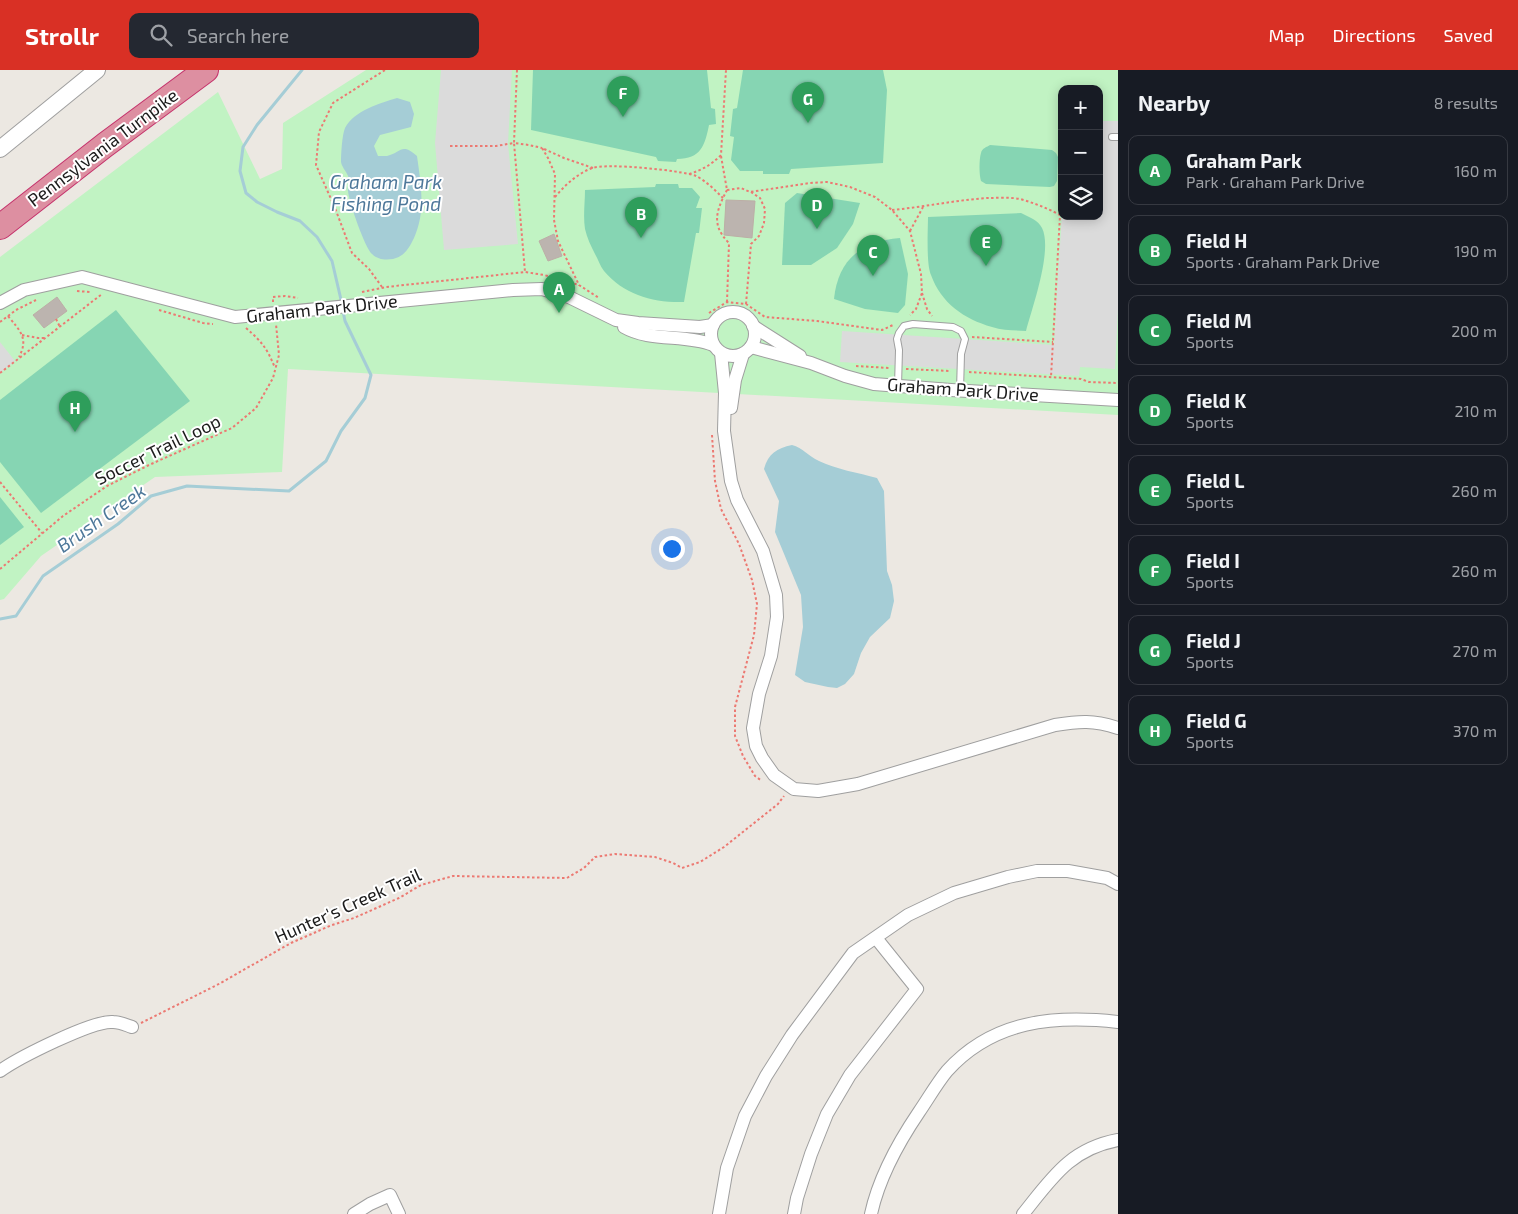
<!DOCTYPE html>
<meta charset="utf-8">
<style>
body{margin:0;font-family:"Exo 2",sans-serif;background:#242831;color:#f1f3f6}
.controls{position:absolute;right:15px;top:15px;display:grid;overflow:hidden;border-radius:10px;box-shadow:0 2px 12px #0003}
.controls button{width:45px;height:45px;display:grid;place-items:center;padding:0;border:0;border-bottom:1px solid #363941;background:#171b24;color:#f1f3f6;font:25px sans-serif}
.you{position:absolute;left:671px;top:478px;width:18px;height:18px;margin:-12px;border:4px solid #fff;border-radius:50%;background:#1a73e8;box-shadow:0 0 0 8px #1a73e833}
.badge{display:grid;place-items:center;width:32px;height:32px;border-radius:50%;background:#d93025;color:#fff;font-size:16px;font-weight:700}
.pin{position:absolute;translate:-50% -41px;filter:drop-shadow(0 1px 2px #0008)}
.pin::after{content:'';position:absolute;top:26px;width:18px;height:15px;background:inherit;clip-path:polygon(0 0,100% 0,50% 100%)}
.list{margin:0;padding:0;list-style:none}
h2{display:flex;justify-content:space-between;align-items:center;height:65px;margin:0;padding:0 20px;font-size:21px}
h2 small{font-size:16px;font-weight:400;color:#9ea1a6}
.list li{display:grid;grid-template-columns:32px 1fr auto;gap:15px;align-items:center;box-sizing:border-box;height:70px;margin:0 10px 10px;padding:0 10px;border:1px solid #363941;border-radius:10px}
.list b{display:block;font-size:19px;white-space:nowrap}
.list p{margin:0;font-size:16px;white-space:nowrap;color:#9ea1a6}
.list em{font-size:16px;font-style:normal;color:#9ea1a6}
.icon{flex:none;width:28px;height:28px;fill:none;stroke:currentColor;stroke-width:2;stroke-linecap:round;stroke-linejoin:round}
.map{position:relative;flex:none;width:1118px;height:1144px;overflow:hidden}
header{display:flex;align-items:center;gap:30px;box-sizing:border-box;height:70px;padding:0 25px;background:#d93025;color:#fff}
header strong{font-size:24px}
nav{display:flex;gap:28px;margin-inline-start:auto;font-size:18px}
.search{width:350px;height:45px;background:#242831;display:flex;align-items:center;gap:12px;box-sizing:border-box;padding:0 18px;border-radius:10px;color:#9ea1a6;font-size:19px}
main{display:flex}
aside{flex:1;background:#171b24}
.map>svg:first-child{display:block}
.park{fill:#c1f3c3;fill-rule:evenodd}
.pitch{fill:#86d5b3}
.parking{fill:#dbdbdb}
.water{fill:#a5cdd6}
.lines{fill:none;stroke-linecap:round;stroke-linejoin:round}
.stream{stroke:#a5cdd6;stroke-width:3}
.building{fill:#bcb4af;stroke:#bcaea6}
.service-casing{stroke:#9f9f9f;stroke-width:8}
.minor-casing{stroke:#9f9f9f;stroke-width:14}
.tertiary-casing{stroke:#9f9f9f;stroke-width:18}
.motorway-casing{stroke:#c5336c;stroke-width:26}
.path{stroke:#ec7972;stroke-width:2;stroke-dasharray:2.5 2.5;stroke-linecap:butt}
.service{stroke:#fff;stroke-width:6}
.minor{stroke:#fff;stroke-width:12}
.tertiary{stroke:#fff;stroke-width:16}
.motorway{stroke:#dd8fa1;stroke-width:24}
.labels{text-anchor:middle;stroke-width:4;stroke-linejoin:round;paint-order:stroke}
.street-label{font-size:18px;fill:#1b1b1b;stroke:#fff}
.water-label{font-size:19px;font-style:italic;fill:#4e789a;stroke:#fff}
</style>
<header>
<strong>Strollr</strong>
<div class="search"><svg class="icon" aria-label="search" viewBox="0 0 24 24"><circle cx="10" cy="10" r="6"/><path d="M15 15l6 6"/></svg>Search here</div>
<nav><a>Map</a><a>Directions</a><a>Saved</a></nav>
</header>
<main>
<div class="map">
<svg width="1118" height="1144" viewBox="0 0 1118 1144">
<rect width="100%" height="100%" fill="#ece8e2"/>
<path class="park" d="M 366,0 L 1118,0 L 1118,345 L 288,299 L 282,402 L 155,407 L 41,486 L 4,529 L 0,530 L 0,187 L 218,22 L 260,109 L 282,99 L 283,53 ZM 1062,19 L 1099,19 L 1099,146 L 1062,146 Z"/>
<g class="pitch">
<path d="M 533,0 L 707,0 L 711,38 L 715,39 L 716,54 L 709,55 C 705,75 701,89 677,89 L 676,92 L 658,91 L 656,87 L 531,60 Z"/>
<path d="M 743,0 L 883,0 L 887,20 L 883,93 L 791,99 L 789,104 L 763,104 L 763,101 L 740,101 L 731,90 L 734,67 L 730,66 L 733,39 L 737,38 Z"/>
<path d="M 990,75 L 1052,80 L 1056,83 L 1058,87 L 1057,111 L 1054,116 L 1050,117 L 986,114 L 981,111 C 979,105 979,89 981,83 C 982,78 987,77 990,75 Z"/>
<path d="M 656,114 L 678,114 L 679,118 L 692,118 L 700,127 L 696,138 L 702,138 L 699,163 L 696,163 L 684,232 C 654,233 624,225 604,201 C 600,196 598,189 595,184 C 591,176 587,168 585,159 C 583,146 585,132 585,120 L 655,117 Z"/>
<path d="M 797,123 L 860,133 L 853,154 L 837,178 L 811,195 L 782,195 L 785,133 Z"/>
<path d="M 1021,143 C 1029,147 1038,150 1042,158 C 1053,180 1032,238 1026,261 C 1015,260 1003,261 992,257 C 964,249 941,233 931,205 C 926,194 928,160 928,147 Z"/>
<path d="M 900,168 L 908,204 L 905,235 L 898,243 L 865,239 L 834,229 C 838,189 862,171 900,168 Z"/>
<path d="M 116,240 L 190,331 L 41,443 L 0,392 L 0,330 Z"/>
<path d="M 0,427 L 24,457 L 0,475 Z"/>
</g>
<g class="parking">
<path d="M 441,0 L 512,0 L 508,74 L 518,174 L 444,180 L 435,73 Z"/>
<path d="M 1099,51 L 1118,51 L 1118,239 L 1115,299 L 1080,297 L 1079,306 L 840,292 L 842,261 L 1054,275 L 1062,143 L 1062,146 L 1099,146 Z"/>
<path d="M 0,272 L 15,291 L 0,303 Z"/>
</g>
<g class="water">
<path d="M 397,28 L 410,32 L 414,44 L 411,57 L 380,65 L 374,76 L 378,86 C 381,86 384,86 387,86 C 401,83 401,72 417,86 C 421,115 426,141 414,168 C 409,178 405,186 393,189 C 386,190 378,190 372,184 C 365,178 349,132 348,121 C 347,117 349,113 349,109 C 348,103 342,98 341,92 C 341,85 342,65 345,58 C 354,41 380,33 397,28 Z"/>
<path d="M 792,375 C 803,378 808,386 819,391 C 835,399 859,403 877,408 L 884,421 L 887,501 L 892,515 L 894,531 L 890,548 L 870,567 L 861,583 L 854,604 L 845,614 L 837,618 L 828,617 L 805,612 L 795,605 L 803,557 L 801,525 L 775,462 L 779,431 L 764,399 C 768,384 777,378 792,375 Z"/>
</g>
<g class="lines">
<g class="stream">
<path d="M 302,0 L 257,55 L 243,77 L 240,101 L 246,123 L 257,132 L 277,142 L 300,151 L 317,167 L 332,191 L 342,234"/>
<path d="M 0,549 L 16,546 L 43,506 L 118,454 L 151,426 L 187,416 L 289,421 L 326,391 L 341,361 L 365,328 L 371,305 L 345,251 L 343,241"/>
</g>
</g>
<g class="building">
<path d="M 726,130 L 755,131 L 752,168 L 724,165 Z"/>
<path d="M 554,164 L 562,186 L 548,191 L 539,171 Z"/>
<path d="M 57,227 L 67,241 L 44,258 L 33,245 Z"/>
</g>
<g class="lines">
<g class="service-casing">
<g id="service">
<path d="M 1112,67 L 1118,67"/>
<path d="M 898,316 L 899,280 L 897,269 L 899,263 L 904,256 L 913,254 L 953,257 L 961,261 L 965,269 L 961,284 L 960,321"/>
</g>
</g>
<g class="minor-casing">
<g id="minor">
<path d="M 0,233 L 24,220 L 82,207 L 235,247 L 513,220 L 542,219 L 569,227 L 616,250 L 638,253 L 700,257 L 713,255"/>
<circle cx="733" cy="264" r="22"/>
<path d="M 753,256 L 800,286"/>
<path d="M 624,257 C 650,272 685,264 713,275"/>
<path d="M 751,277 L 811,293 L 845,306 L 874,314 L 951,320 L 1118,330"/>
<path d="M 721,283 L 725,323 L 724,361 L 731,411 L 737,430 L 763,481 L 776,525 L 777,547 L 771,586 L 759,624 L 753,658 L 756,676 L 762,688 L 774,705 L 794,719 L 818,721 L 858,714 L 1055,655 C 1080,651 1093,650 1118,658"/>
<path d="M 731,338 L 735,310 L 743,284"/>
<path d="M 0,1001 C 18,988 93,950 113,952 C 120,952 126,955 132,957"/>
<path d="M 354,1144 L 370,1134 L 390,1125 L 399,1144"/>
<path d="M 719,1144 L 727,1098 L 745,1046 L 766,1006 L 792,965 L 853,883 L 908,845 L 954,823 L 1008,807 L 1037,801 L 1068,801 L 1107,808 L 1118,814"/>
<path d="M 794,1144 L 797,1128 L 811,1084 L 827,1044 L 850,1005 L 917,919 L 876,868"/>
<path d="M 871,1144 C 879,1107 898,1073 919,1042 C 928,1029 937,1013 947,1001 C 993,950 1054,945 1118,952"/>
<path d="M 1023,1144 C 1052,1108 1070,1079 1118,1070"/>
</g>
</g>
<g class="tertiary-casing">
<path id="tertiary" d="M 0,79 L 97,0"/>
</g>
<g class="motorway-casing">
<path id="motorway" d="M 0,157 L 105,75 L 206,0"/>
</g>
<g class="path">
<path d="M 517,0 L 514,73 L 529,75 L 542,78"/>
<path d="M 450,76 L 496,76 L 514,73 L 525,202"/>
<path d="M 721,86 L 727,120"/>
<path d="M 593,98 L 564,88 L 542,78 L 548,88 L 555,104 L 554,150 L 558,171 L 579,215 L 599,228"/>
<path d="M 689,104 C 702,100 711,95 721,85 L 726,0"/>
<path d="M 727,120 L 741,118 L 750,122 L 810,113 L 827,112 L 850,117 L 875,127 L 892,140 L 910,161 L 921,204 L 922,223 L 916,239 L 910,245"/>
<path d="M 555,127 C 565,115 577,104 592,98 C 607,93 680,100 696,106 C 706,111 715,120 723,128"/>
<path d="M 892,140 C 924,137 956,130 988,128 C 998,128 1010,127 1020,129 C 1034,133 1047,138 1060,145 L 1051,307"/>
<path d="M 910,161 L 923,137"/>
<path d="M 382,217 L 369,199 L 352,183 L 335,138 L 316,95 L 319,62 L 333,33 L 385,0"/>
<path d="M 77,221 L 90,222"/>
<path d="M 362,222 L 386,217 L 525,202 L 544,205 L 579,215"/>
<path d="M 922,223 L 927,239 L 932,246"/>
<path d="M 273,232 L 273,227 L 285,226 L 298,228"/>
<path d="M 727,232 L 729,173 C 711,155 716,141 727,120"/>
<path d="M 746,234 L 751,174 L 759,166 L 764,153 L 765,139 L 760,128 L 751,122"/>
<path d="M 159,240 L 203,253 L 213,254"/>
<path d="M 709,243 L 727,232 L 746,234 L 765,247 L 817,251 L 882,260 L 893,255"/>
<path d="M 8,246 C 20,261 29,268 19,287"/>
<path d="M 56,249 L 60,257"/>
<path d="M 0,252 L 16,240 L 36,230"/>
<path d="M 246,258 C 262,272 267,278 275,298"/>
<path d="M 22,265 L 38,268 L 45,268"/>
<path d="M 972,267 L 1053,272"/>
<path d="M 856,296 L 889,298"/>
<path d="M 906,299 L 951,301"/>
<path d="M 969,302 L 1081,309 L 1089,312 L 1118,313"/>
<path d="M 0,303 L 102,224"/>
<path d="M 712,365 L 715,411 L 721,439 L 739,474 L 752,510 L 757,534 L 754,565 L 735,637 L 735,666 L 743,686 L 755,706 L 762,711"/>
<path d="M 0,412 L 42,463"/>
<path d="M 0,499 L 63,446 L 107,416 L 149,395 L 232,358 L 256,338 L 273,308 L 279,285 L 276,254"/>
<path d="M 141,953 L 217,915 L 291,873 L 332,855 L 354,848 L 399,828 L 421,815 L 453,806 L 567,808 L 584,798 L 595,787 L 615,784 L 655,787 L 673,793 L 682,798 L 700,792 L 724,777 L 778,734 L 784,726"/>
</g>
<use href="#service" class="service"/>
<use href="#minor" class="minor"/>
<use href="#tertiary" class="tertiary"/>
<use href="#motorway" class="motorway"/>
</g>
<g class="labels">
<g class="street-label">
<text transform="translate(103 78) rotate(-37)" y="6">Pennsylvania Turnpike</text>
<text transform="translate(322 239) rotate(-6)" y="6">Graham Park Drive</text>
<text transform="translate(963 320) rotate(4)" y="6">Graham Park Drive</text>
<text transform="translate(158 380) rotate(-26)" y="6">Soccer Trail Loop</text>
<text transform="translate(348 836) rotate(-24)" y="6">Hunter's Creek Trail</text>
</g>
<g class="water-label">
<text x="386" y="119">Graham Park<tspan x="386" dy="22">Fishing Pond</tspan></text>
<text transform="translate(101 448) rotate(-35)" y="7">Brush Creek</text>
</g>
</g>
</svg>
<div class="controls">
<button>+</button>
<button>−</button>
<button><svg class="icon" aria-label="layers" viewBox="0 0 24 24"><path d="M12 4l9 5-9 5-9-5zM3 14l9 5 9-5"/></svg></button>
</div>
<div class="you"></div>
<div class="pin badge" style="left:559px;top:243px;background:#2e9e5b">A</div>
<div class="pin badge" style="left:641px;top:168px;background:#2e9e5b">B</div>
<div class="pin badge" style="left:873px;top:206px;background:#2e9e5b">C</div>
<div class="pin badge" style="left:817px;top:159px;background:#2e9e5b">D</div>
<div class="pin badge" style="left:986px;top:196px;background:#2e9e5b">E</div>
<div class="pin badge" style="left:623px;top:47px;background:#2e9e5b">F</div>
<div class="pin badge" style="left:808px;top:53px;background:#2e9e5b">G</div>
<div class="pin badge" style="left:75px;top:362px;background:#2e9e5b">H</div>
</div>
<aside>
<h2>Nearby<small>8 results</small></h2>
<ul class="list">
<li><span class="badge" style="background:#2e9e5b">A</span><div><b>Graham Park</b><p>Park · Graham Park Drive</p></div><em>160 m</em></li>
<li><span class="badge" style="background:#2e9e5b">B</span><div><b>Field H</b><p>Sports · Graham Park Drive</p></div><em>190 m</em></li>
<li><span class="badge" style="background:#2e9e5b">C</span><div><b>Field M</b><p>Sports</p></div><em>200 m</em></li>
<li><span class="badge" style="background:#2e9e5b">D</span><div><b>Field K</b><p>Sports</p></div><em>210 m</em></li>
<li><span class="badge" style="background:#2e9e5b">E</span><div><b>Field L</b><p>Sports</p></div><em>260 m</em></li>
<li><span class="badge" style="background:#2e9e5b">F</span><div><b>Field I</b><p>Sports</p></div><em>260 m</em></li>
<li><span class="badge" style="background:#2e9e5b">G</span><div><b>Field J</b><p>Sports</p></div><em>270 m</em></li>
<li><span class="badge" style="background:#2e9e5b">H</span><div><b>Field G</b><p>Sports</p></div><em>370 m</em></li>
</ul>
</aside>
</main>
